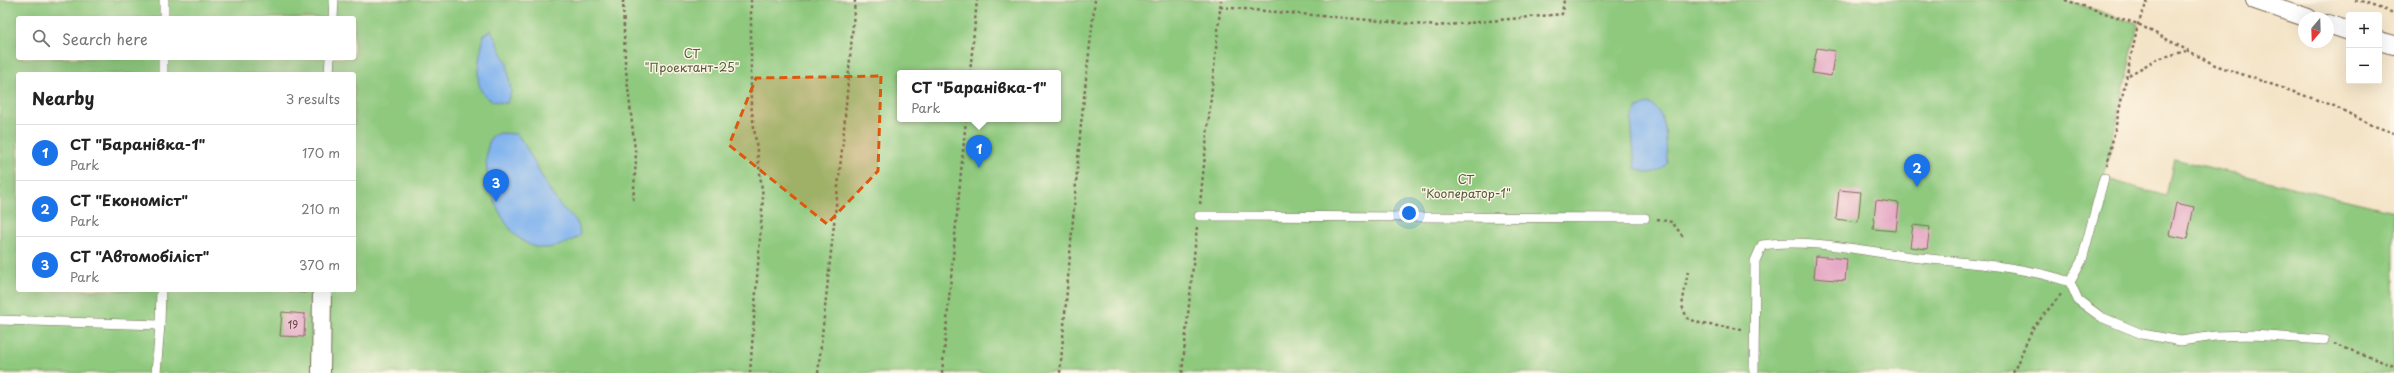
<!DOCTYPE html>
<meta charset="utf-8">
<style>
body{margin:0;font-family:"Playpen Sans",sans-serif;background:#f6f6f6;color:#222}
.controls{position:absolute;right:12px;top:12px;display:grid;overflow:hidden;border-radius:4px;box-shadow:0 4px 16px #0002}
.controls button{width:36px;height:36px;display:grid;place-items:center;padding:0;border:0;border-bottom:1px solid #e0e0e0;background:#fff;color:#222;font:20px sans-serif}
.compass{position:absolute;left:2298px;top:12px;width:36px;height:36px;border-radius:50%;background:#fff;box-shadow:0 4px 16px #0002;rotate:199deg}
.you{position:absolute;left:1409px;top:213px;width:14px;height:14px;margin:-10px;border:3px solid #fff;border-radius:50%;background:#1a73e8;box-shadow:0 0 0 6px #1a73e833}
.badge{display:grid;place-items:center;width:26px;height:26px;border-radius:50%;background:#1a73e8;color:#fff;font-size:13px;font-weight:700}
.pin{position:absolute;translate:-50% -33px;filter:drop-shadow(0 1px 2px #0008)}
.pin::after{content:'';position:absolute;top:21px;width:14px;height:12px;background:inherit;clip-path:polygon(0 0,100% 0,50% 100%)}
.popup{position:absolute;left:897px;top:70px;width:164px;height:52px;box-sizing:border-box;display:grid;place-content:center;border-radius:4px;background:#fff;filter:drop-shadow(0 1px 3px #0005);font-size:13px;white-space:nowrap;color:#767676}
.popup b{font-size:15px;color:#222}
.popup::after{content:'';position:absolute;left:50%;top:100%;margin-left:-8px;border:8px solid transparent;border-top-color:#fff}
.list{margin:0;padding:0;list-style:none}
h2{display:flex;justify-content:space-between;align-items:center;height:52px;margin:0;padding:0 16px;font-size:17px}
h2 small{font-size:13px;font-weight:400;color:#767676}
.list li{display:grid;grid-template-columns:26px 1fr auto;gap:12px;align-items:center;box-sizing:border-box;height:56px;padding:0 16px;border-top:1px solid #e0e0e0}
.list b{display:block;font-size:15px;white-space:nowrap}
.list p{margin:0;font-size:13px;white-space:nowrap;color:#767676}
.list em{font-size:13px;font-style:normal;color:#767676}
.icon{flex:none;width:22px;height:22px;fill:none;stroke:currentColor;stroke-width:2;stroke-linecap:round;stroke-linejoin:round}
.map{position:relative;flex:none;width:2394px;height:373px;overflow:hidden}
.search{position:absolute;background:#fff;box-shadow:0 4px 16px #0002;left:16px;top:16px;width:340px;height:44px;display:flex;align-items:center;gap:10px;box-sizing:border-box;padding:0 14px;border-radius:4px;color:#767676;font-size:15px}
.panel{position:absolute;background:#fff;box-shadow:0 4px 16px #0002;left:16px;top:72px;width:340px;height:220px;border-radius:4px}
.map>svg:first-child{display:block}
.green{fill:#8ec97e;stroke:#647a4e;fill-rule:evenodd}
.water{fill:#82b4ee;stroke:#5e6f86}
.building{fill:#e6aac6}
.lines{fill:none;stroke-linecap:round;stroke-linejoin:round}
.service-casing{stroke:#7c6b59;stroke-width:10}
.minor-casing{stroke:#7c6b59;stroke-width:20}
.path{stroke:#7c6b59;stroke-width:2.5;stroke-dasharray:3 3;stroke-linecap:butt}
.service{stroke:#fff;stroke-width:9}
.minor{stroke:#fff;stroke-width:18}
.marked{fill:#df570d;fill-opacity:0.2;stroke:#df570d;stroke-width:3;stroke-dasharray:8 5;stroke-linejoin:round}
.labels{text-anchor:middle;stroke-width:3;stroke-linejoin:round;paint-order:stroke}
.number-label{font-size:10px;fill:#664a48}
.park-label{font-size:12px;fill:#545a3b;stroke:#fcf5e5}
</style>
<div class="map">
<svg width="2394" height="373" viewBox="0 0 2394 373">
<rect width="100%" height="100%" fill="#fcf5e5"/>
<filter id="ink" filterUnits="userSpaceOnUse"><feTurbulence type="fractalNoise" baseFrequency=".025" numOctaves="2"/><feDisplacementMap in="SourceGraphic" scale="8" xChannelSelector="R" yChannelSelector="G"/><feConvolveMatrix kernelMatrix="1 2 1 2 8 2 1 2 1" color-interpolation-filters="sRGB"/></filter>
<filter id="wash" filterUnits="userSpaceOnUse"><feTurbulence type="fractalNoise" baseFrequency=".012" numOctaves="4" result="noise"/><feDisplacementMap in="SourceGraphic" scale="16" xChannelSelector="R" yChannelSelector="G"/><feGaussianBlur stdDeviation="0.9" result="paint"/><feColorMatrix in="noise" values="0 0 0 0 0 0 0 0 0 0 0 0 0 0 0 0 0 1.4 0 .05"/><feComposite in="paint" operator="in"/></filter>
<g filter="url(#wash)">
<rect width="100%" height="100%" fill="#f4e4c7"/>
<path class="green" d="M 0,0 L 2065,0 L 2138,24 L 2104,178 L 2166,196 L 2174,159 L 2394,211 L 2394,373 L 0,373 ZM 18,18 L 354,18 L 354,58 L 18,58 ZM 900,73 L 1058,73 L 1058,119 L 900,119 ZM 18,74 L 354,74 L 354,290 L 18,290 Z"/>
<g class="water">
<path d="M 491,30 L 507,63 L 511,92 L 507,103 C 466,103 479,62 484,35 Z"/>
<path d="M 1649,103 C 1670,116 1664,141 1668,163 C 1656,174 1650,176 1635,168 L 1631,119 L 1638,108 Z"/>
<path d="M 500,133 L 517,134 C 534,156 542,182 559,204 C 570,217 579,216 580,236 C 567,243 556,249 540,248 C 501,243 474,166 492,136 Z"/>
</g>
<g id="blocks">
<g class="building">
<path d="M 1817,48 L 1835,51 L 1831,76 L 1812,73 Z"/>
<path d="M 1839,190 L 1861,192 L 1858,222 L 1836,219 Z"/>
<path d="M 1876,200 L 1899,203 L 1896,231 L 1873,229 Z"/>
<path d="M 2176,203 L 2194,207 L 2187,239 L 2169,235 Z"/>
<path d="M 1913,225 L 1930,227 L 1927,249 L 1910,247 Z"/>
<path d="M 1816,256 L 1847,259 L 1845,281 L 1814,278 Z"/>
<path d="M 280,290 L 305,290 L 305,293 Z"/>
<path d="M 282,312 L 305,314 L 304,337 L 280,336 Z"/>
</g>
</g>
</g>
<g filter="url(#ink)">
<use href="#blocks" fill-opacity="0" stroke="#7c6b59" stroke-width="1"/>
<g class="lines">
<g class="service-casing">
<g id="service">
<path d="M 164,18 L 164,0"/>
<path d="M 333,18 L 334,0"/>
<path d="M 163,74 L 163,58"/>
<path d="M 329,74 L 330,58"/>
<path d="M 1199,216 L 1645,218"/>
<path d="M 2070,282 L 2078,300 L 2101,317 L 2142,334 L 2181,341 L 2215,336 L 2253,335 L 2324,340"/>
<path d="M 0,320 L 160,325"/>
<path d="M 156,373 L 160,325 L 161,290"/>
<path d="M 1754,373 L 1755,261 L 1762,245 C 1811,238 1862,251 1911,257 C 1963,263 2020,265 2070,282 L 2082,260 L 2104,178"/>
</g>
</g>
<g class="minor-casing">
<g id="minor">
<path d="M 2255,0 L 2308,18"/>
<path d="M 2328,24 L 2349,31"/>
<path d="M 2379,41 L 2394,45"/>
<path d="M 321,373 L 322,290"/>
</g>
</g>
<g class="path">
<path d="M 623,0 L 625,61 L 636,159 L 633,203"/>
<path d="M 2065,0 L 2138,24 L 2215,65 L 2332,105 L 2374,126 L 2394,133"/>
<path d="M 2355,0 L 2394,13"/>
<path d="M 1220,7 L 1437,26 L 1562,14 L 1564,0"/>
<path d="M 970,73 L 977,0"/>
<path d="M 2129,75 L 2157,59 L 2186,51"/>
<path d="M 2107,166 L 2138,24 L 2148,0"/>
<path d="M 1200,204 L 1221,0"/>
<path d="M 1657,219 L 1672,222 L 1684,238"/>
<path d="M 1688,271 L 1682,306 L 1687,318 L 1702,324 L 1742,329"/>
<path d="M 2334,344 L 2394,366"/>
<path d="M 750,373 L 763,197 L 751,104 L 751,0"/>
<path d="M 818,373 L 843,140 L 855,0"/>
<path d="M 942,373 L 966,119"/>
<path d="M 1060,373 L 1081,124 L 1095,0"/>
<path d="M 1182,373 L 1197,227"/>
<path d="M 2013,373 L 2033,328 L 2061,294"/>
</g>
<use href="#service" class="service"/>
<use href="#minor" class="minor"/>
</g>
</g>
<path class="marked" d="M 881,76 L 878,171 L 827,224 L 729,145 L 756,78 Z"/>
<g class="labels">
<g class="number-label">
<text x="293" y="329">19</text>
</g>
<g class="park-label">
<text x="692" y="58">СТ<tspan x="692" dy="14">"Проектант-25"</tspan></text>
<text x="1466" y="184">СТ<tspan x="1466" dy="14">"Кооператор-1"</tspan></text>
</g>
</g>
</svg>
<div class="controls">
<button>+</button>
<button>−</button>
</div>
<svg class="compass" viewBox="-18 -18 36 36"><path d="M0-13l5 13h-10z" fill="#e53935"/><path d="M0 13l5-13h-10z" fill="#767676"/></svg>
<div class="you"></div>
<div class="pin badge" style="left:979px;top:168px">1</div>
<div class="popup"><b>СТ &quot;Баранівка-1&quot;</b>Park</div>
<div class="pin badge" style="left:1917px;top:187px">2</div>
<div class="pin badge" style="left:496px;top:202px">3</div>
<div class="search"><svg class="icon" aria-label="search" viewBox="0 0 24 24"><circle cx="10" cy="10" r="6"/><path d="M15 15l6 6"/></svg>Search here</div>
<section class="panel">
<h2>Nearby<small>3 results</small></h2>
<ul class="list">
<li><span class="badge">1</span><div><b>СТ &quot;Баранівка-1&quot;</b><p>Park</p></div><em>170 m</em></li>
<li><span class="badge">2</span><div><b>СТ &quot;Економіст&quot;</b><p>Park</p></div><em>210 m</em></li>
<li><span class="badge">3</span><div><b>СТ &quot;Автомобіліст&quot;</b><p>Park</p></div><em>370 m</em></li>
</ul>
</section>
</div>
